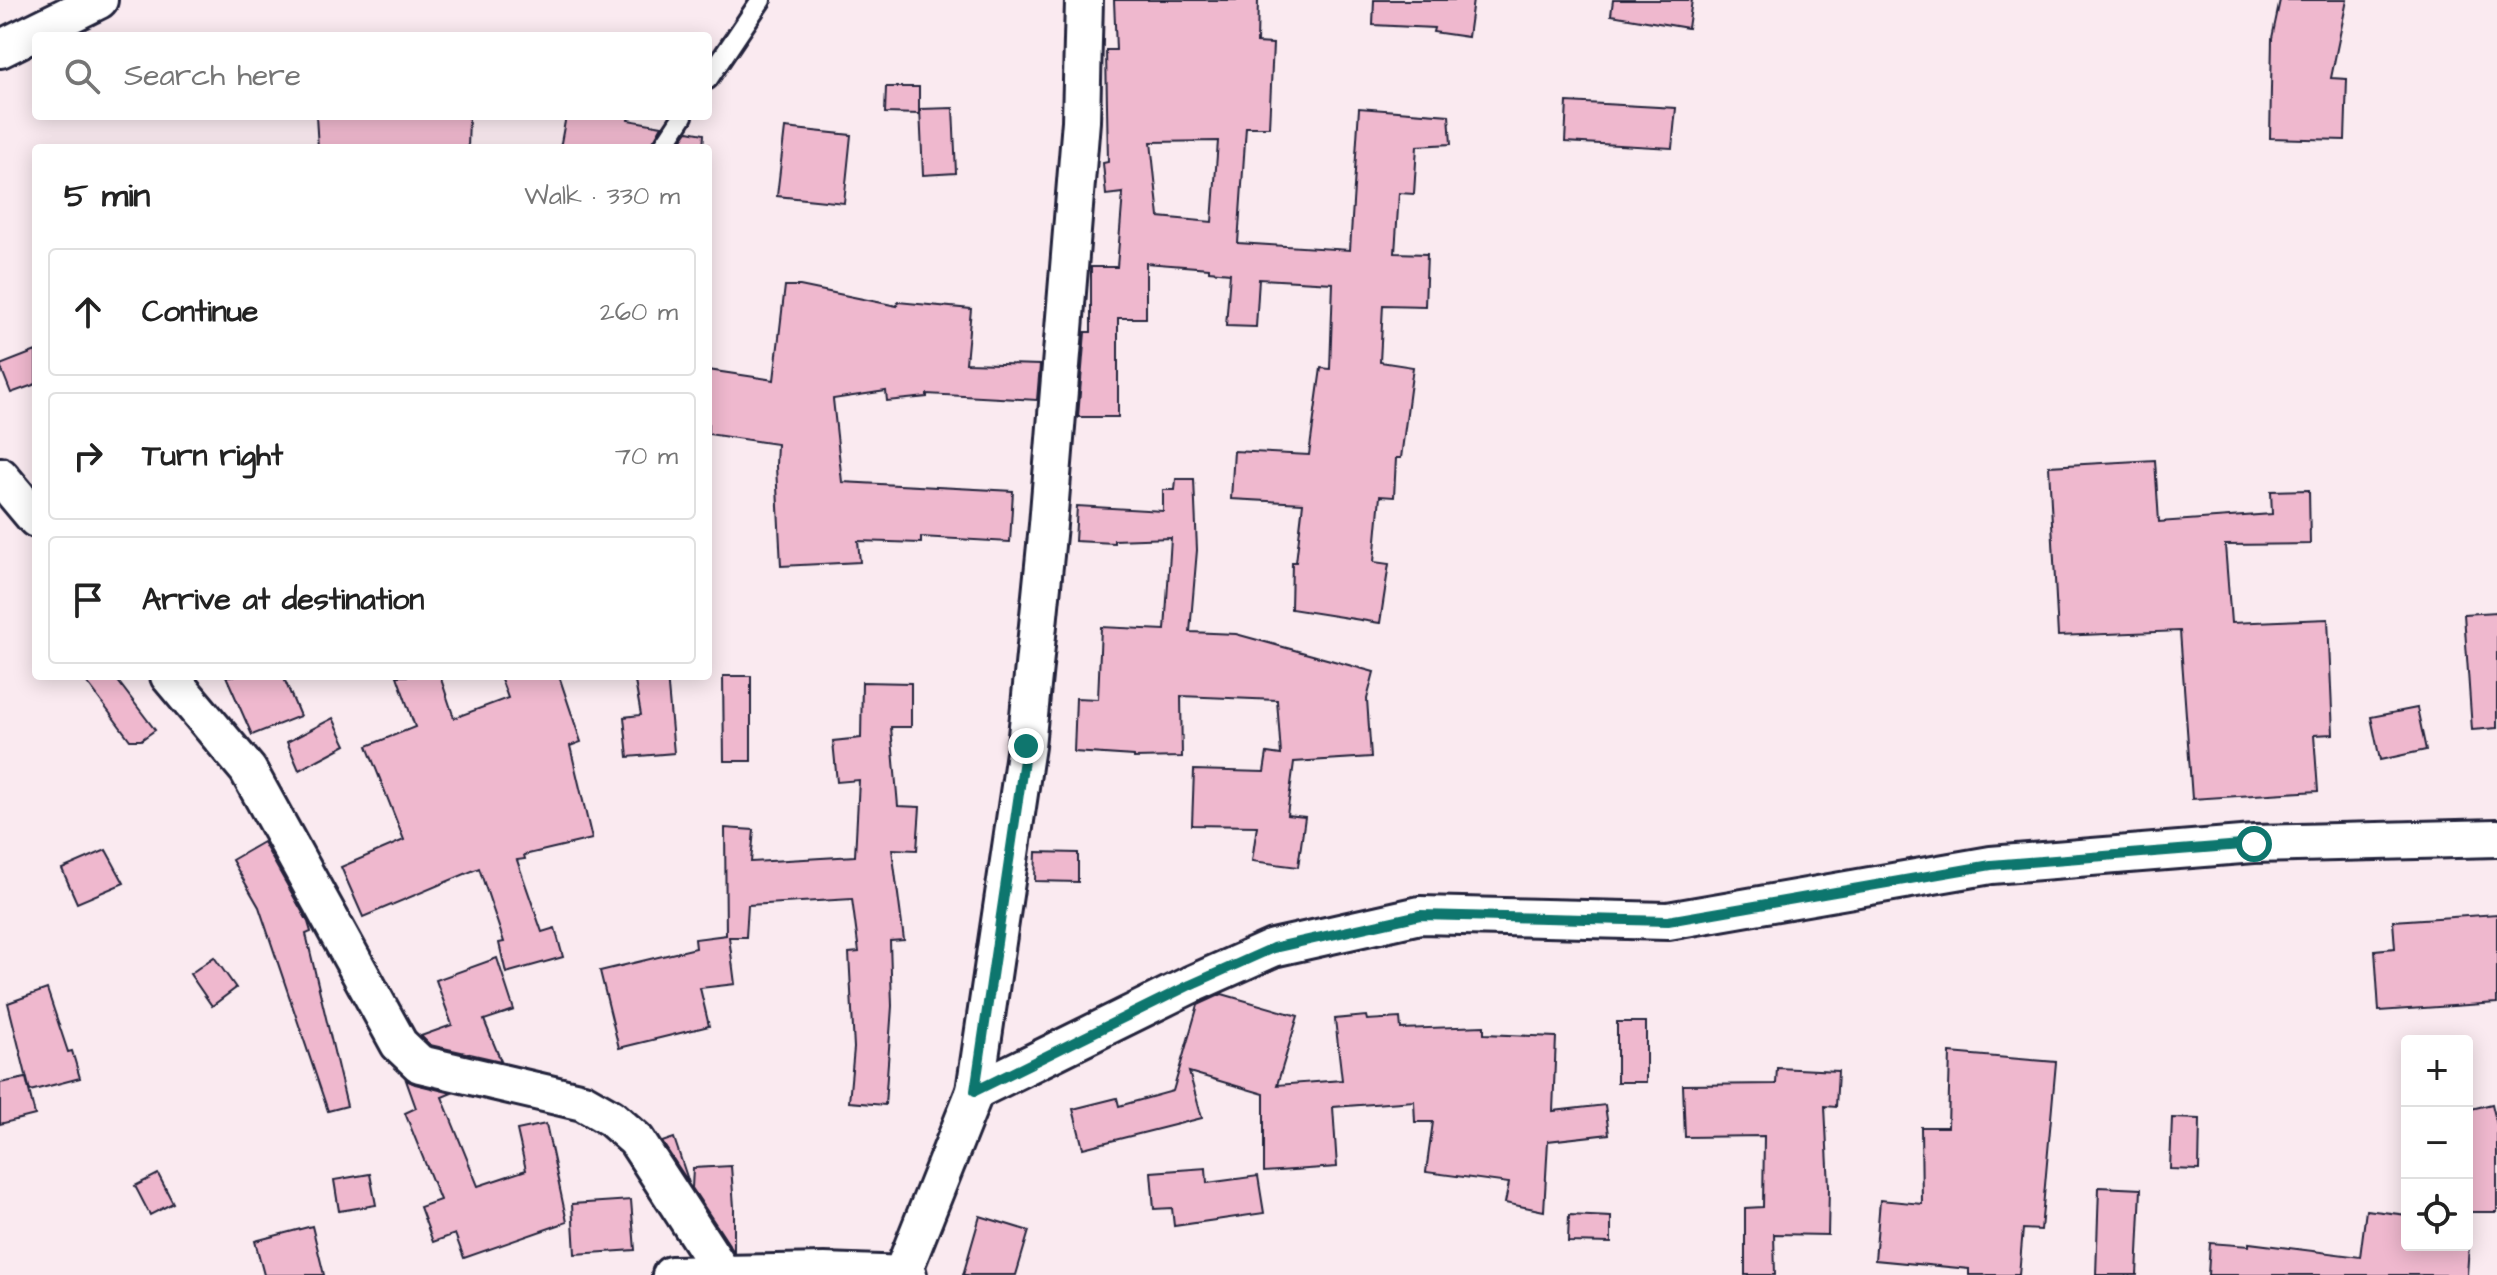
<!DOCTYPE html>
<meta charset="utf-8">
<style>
body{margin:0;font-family:"Architects Daughter",sans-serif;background:#f6f6f6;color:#222}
.controls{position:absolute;right:24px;bottom:24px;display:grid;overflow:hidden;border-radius:8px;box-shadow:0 4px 20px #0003}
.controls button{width:72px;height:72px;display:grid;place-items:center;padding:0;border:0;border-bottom:2px solid #e0e0e0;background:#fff;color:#222;font:40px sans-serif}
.stop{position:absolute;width:24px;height:24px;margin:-18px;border:6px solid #0f766e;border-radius:50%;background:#fff}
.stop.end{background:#0f766e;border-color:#fff;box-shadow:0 2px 8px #0008}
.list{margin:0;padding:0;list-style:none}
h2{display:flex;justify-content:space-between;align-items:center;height:104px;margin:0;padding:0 32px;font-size:34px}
h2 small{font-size:26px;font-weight:400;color:#767676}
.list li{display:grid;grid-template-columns:52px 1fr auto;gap:24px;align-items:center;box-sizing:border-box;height:128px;margin:0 16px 16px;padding:0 16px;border:2px solid #e0e0e0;border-radius:8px}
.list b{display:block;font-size:30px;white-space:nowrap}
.list em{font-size:26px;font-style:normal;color:#767676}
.icon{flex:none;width:44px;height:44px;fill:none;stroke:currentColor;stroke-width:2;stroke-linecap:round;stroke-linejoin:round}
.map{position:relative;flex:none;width:2497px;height:1275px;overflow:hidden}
.search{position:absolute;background:#fff;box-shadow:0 4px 20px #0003;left:32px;top:32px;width:680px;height:88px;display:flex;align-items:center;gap:20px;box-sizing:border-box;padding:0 28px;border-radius:8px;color:#767676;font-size:30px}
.panel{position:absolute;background:#fff;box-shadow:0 4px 20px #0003;left:32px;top:144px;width:680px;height:536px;border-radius:8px}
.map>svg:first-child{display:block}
.building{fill:#efb8ce;stroke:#22223b;stroke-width:2;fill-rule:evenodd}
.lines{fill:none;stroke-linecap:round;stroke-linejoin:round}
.lane-casing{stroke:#22223b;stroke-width:24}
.street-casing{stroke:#22223b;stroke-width:42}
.lane{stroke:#fff;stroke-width:18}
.street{stroke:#fff;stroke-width:36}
.route{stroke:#0f766e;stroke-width:10}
</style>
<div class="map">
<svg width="2497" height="1275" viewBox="0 0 2497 1275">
<rect width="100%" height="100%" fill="#faeaf0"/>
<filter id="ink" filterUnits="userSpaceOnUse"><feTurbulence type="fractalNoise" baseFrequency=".0125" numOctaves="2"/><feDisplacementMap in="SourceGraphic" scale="16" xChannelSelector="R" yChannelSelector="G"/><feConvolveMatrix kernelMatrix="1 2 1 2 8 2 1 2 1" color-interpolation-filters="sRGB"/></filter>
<g filter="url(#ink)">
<g class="building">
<path d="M 1114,0 L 1258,0 L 1257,43 L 1273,44 L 1269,127 L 1246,127 L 1238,243 L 1350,250 L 1359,108 L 1449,115 L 1451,144 L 1417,146 L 1414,194 L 1399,193 L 1395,253 L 1427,254 L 1425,306 L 1383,305 L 1380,362 L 1413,367 L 1401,458 L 1396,458 L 1394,497 L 1380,496 L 1374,562 L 1389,564 L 1380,623 L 1291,609 L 1292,562 L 1296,562 L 1303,503 L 1231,499 L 1234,451 L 1309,455 L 1321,368 L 1330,369 L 1333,283 L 1259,279 L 1256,327 L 1226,326 L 1230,273 L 1209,271 L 1209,268 L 1146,263 L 1146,318 L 1118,318 L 1118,417 L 1078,417 L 1085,332 L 1091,332 L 1091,267 L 1117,267 L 1123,193 L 1106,195 L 1103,163 L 1108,162 L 1106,50 L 1116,50 ZM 1218,141 L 1212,222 L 1159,217 L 1151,142 Z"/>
<path d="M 1374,0 L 1473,0 L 1468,37 L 1433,32 L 1434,28 L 1373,25 Z"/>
<path d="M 1613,0 L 1692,0 L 1688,28 L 1611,15 Z"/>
<path d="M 2280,0 L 2347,0 L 2331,78 L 2347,79 L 2345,140 L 2270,138 L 2272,38 Z"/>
<path d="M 886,87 L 919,87 L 919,114 L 885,113 Z"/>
<path d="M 1567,102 L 1676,108 L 1672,148 L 1565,142 Z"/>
<path d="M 953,108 L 956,173 L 923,175 L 920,109 Z"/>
<path d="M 316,116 L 469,116 L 468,148 L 318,148 Z"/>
<path d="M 566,116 L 629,116 L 628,120 L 662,126 L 650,148 L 560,148 Z"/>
<path d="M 785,128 L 851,135 L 844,203 L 777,196 Z"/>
<path d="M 688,131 L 704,134 L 703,148 L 676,148 Z"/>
<path d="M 785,286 L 800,286 L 897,306 L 898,302 L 971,309 L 966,363 L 1040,365 L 1037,400 L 927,394 L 927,397 L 887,401 L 886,391 L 833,399 L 842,482 L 1013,491 L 1010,542 L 921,537 L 921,543 L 858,541 L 860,562 L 781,566 L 776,466 L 777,444 L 708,434 L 708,370 L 774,380 Z"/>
<path d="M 36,351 L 36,384 L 11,393 L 0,365 Z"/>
<path d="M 2155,460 L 2159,522 L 2272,514 L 2271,491 L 2309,490 L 2310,544 L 2225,545 L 2231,623 L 2328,619 L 2333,734 L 2314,735 L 2318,791 L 2192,799 L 2180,631 L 2058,636 L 2049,466 Z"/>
<path d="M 1176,479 L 1194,479 L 1197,550 L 1190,632 L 1236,634 L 1374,672 L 1367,699 L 1371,757 L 1294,762 L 1287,815 L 1305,817 L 1298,867 L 1252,861 L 1257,826 L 1192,825 L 1194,770 L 1264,772 L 1267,753 L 1281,755 L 1277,700 L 1181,696 L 1182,757 L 1134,758 L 1134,756 L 1074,752 L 1076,698 L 1098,699 L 1101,627 L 1165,630 L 1171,538 L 1114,540 L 1114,543 L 1075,541 L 1077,506 L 1163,511 L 1163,490 L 1175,490 Z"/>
<path d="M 2497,612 L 2497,728 L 2472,730 L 2464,614 Z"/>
<path d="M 82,676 L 114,676 L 155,730 L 141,740 L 130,740 Z"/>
<path d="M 226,676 L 283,676 L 300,716 L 252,735 Z"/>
<path d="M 397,676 L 440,676 L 454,718 L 508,698 L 500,676 L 559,676 L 581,742 L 570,746 L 592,839 L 524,855 L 525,859 L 517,860 L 542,932 L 555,928 L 563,957 L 506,973 L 499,943 L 504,942 L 479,868 L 363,917 L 341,867 L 404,840 L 367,746 L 415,727 Z"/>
<path d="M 634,676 L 667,676 L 674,753 L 628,757 L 624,717 L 641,715 Z"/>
<path d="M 723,676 L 751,676 L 751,761 L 724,761 Z"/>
<path d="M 862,682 L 911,683 L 911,727 L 891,727 L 898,806 L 920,807 L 917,850 L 892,849 L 904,940 L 890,941 L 892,1006 L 885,1105 L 849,1102 L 854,1048 L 849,953 L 859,952 L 852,899 L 748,905 L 746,937 L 729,937 L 735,984 L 700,988 L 709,1026 L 619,1048 L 600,971 L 696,948 L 695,939 L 726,935 L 725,828 L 754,830 L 751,862 L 855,856 L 859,780 L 837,782 L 833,741 L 861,738 Z"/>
<path d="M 2417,708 L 2426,750 L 2380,760 L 2371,717 Z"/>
<path d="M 333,718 L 346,745 L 299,770 L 287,742 Z"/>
<path d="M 263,842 L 308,922 L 311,932 L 306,934 L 347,1106 L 328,1111 L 259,907 L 232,860 Z"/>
<path d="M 106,850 L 124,883 L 77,903 L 62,869 Z"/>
<path d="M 1036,852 L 1078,853 L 1078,882 L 1035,881 Z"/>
<path d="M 2497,914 L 2497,1003 L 2379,1011 L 2375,950 L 2395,948 L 2393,921 Z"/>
<path d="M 214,957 L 236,988 L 212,1006 L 190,974 Z"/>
<path d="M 497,958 L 514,1010 L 484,1020 L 501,1061 L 430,1045 L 421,1036 L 452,1025 L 436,980 Z"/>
<path d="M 47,989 L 68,1052 L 72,1051 L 80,1078 L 30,1091 L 8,1003 Z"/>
<path d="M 1222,994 L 1298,1016 L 1277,1085 L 1342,1080 L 1335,1019 L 1366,1016 L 1367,1020 L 1400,1018 L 1401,1029 L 1484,1026 L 1484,1034 L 1556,1037 L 1553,1111 L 1605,1105 L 1609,1134 L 1548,1141 L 1544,1211 L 1505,1203 L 1509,1183 L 1426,1172 L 1433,1122 L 1415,1122 L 1414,1101 L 1333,1107 L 1337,1167 L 1264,1172 L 1264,1094 L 1189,1072 L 1202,1118 L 1083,1148 L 1073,1109 L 1117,1098 L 1119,1106 L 1173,1091 L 1198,1005 Z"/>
<rect x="1617" y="1022" width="29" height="60"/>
<path d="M 1950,1053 L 2056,1062 L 2041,1230 L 2023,1229 L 2019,1275 L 1969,1275 L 1969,1269 L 1875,1260 L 1880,1200 L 1922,1204 L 1921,1127 L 1948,1127 Z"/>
<path d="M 1777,1068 L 1838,1071 L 1836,1107 L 1825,1106 L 1829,1187 L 1828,1235 L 1774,1234 L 1775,1275 L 1745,1275 L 1745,1208 L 1763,1207 L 1764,1136 L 1685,1137 L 1683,1085 L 1776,1084 Z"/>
<path d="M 26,1078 L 35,1115 L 0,1124 L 0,1083 Z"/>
<path d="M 406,1080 L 415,1084 L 452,1093 L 442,1097 L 478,1186 L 526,1170 L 517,1130 L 546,1124 L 567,1222 L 464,1258 L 455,1234 L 433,1242 L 420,1207 L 440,1200 L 405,1113 L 416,1108 Z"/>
<path d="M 2492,1104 L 2497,1125 L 2497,1212 L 2467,1212 L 2467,1110 Z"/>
<path d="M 2172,1118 L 2200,1119 L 2199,1170 L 2170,1169 Z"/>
<path d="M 674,1138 L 689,1183 L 662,1142 Z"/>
<path d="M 731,1166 L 734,1207 L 734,1252 L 692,1188 L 693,1168 Z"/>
<path d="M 1206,1168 L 1207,1183 L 1258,1176 L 1264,1213 L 1174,1226 L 1172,1208 L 1154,1209 L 1151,1172 Z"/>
<path d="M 158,1174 L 173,1203 L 150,1215 L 135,1186 Z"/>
<path d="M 370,1174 L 376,1205 L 339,1211 L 334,1180 Z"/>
<path d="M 2099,1187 L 2141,1189 L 2137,1275 L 2096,1275 Z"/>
<path d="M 631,1200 L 635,1250 L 575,1254 L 572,1204 Z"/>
<path d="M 2366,1210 L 2407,1215 L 2407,1245 L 2469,1245 L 2467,1275 L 2208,1275 L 2210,1243 L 2249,1246 L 2249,1243 L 2360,1257 Z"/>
<path d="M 1569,1215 L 1611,1217 L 1611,1243 L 1568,1242 Z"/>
<path d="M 980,1216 L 1029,1231 L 1016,1275 L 963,1275 Z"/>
<path d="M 312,1226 L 324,1275 L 264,1275 L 255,1241 Z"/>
</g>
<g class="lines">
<g class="lane-casing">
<g id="lane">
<path d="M 708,79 L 761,0"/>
<path d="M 662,148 L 683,116"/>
</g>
</g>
<g class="street-casing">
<g id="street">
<path d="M 0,49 L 99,0"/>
<path d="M 0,476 L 36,519"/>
<path d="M 169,676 L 248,770 L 399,1044 L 420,1064 L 583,1102 L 611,1118 L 636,1140 L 723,1274"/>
<path d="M 975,1091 L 1190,985 L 1273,948 L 1420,915 L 1668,921 L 1991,865 L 2254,844 L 2497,838"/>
<path d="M 902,1274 L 975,1091 L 1026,746 L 1048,525 L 1081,121 L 1084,0"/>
<path d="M 671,1275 L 824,1272 L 908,1275"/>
</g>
</g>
<use href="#lane" class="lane"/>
<use href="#street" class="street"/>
</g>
</g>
<g class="lines" filter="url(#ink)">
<path class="route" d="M 1026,746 L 975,1091 L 1190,985 L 1273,948 L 1420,915 L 1668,921 L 1991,865 L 2254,844"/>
</g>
</svg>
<div class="controls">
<button>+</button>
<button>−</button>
<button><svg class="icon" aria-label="locate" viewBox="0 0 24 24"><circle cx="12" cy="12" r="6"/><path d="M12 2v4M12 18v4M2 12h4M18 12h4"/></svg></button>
</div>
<div class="stop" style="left:2254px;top:844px"></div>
<div class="stop end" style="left:1026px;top:746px"></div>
<div class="search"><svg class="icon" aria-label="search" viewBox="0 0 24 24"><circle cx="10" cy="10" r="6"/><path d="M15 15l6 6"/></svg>Search here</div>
<section class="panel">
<h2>5 min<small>Walk · 330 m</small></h2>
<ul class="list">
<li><svg class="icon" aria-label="ahead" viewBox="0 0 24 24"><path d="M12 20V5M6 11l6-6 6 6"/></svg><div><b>Continue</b></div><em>260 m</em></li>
<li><svg class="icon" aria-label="right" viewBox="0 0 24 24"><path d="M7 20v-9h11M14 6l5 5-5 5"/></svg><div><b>Turn right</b></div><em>70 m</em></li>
<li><svg class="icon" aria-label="arrive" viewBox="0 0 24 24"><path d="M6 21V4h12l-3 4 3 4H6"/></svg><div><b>Arrive at destination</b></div></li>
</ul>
</section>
</div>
